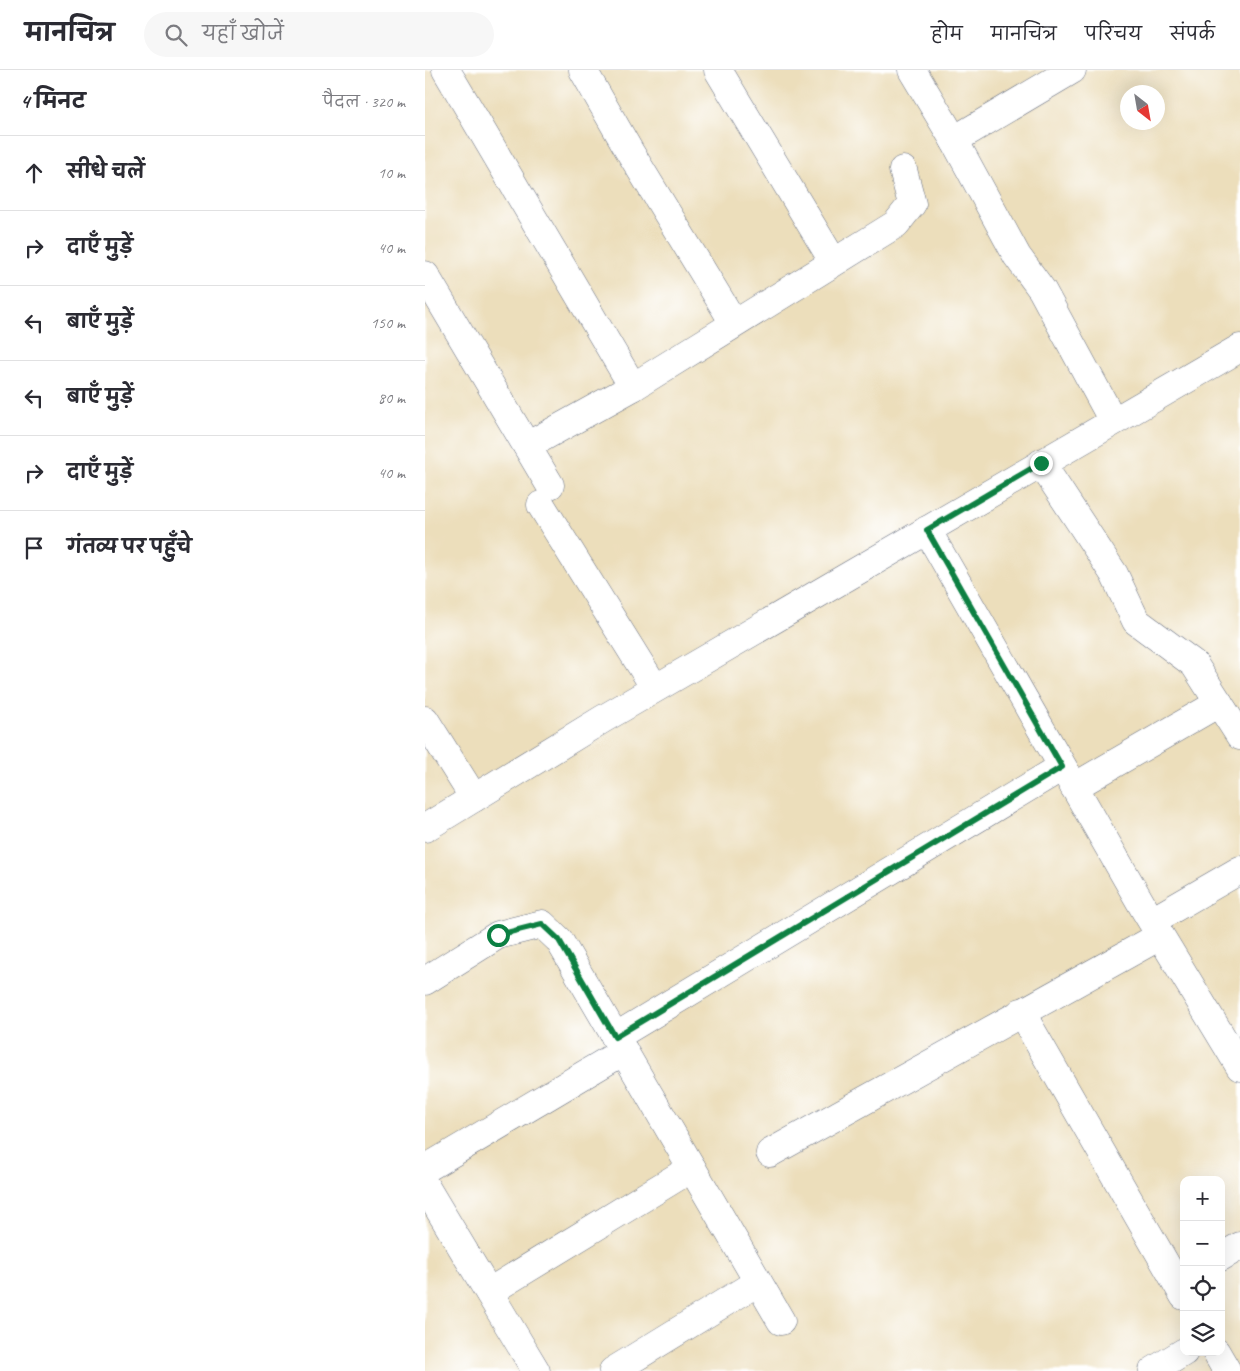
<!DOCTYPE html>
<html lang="hi">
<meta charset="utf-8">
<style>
body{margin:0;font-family:Caveat,"Playpen Sans Deva",sans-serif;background:#f7f7f7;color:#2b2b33}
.controls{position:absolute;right:15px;bottom:15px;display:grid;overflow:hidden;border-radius:10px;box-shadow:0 5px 20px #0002}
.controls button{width:45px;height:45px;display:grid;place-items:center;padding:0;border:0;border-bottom:1px solid #e1e1e2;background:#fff;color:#2b2b33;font:25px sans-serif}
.compass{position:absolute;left:695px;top:15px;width:45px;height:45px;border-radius:50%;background:#fff;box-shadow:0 5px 20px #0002;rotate:149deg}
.stop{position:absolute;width:15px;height:15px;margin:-11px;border:4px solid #0b8043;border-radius:50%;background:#fff}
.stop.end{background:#0b8043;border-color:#fff;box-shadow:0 1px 5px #0008}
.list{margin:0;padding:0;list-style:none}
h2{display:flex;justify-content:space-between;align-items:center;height:65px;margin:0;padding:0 20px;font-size:21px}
h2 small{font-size:16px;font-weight:400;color:#7c7c81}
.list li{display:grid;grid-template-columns:32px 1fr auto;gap:15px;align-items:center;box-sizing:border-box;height:75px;padding:0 20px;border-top:1px solid #e1e1e2}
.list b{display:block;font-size:19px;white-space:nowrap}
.list em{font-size:16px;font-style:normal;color:#7c7c81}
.icon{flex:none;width:28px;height:28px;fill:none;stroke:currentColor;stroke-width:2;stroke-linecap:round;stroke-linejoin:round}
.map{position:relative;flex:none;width:815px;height:1301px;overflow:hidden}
header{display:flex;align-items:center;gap:30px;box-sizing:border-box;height:70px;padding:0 25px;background:#fff;border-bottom:1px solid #e1e1e2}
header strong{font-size:24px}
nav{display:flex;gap:28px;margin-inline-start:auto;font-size:18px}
.search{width:350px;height:45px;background:#f7f7f7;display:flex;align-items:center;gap:12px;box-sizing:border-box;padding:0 18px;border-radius:28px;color:#7c7c81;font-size:19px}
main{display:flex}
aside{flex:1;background:#fff}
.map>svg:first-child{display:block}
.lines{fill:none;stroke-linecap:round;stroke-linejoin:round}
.minor-casing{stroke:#646c7f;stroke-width:29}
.minor{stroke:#fff;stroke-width:28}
.route{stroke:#0b8043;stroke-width:6}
</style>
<header>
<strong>मानचित्र</strong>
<div class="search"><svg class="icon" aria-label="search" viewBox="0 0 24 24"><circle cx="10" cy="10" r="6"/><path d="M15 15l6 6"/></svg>यहाँ खोजें</div>
<nav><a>होम</a><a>मानचित्र</a><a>परिचय</a><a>संपर्क</a></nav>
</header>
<main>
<aside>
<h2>4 मिनट<small>पैदल · 320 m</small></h2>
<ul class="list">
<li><svg class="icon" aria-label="ahead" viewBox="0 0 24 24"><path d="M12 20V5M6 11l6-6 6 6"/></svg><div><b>सीधे चलें</b></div><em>10 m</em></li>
<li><svg class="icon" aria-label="right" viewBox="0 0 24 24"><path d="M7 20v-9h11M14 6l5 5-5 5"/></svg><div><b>दाएँ मुड़ें</b></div><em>40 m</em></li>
<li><svg class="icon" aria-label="left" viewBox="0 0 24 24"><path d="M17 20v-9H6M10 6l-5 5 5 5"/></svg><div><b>बाएँ मुड़ें</b></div><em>150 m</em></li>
<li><svg class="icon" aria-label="left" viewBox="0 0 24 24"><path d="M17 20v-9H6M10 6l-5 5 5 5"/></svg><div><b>बाएँ मुड़ें</b></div><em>80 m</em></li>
<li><svg class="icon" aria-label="right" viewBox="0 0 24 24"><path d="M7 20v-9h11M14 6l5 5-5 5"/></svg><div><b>दाएँ मुड़ें</b></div><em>40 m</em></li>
<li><svg class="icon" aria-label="arrive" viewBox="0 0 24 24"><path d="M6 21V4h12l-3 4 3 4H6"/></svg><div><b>गंतव्य पर पहुँचे</b></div></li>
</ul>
</aside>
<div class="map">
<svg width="815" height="1301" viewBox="0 0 815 1301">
<rect width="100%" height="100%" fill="#fff"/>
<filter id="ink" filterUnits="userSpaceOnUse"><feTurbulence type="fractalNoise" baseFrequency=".02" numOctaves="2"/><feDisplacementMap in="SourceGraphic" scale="10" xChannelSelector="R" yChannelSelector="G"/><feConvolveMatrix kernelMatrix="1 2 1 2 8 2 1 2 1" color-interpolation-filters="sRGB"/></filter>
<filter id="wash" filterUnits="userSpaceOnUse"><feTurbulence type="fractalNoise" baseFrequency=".0096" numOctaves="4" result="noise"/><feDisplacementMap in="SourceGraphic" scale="20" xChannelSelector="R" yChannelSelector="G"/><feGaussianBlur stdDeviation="1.12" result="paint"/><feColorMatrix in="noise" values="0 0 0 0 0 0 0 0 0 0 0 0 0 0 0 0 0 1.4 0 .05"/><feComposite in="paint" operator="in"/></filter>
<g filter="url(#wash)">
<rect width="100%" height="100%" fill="#ecdebb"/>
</g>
<g filter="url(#ink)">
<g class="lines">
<g class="minor-casing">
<g id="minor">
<path d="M 21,0 L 208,317"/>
<path d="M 158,0 L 205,82 L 309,253"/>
<path d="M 293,0 L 408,191"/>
<path d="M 487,0 L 529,70 L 592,186 L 617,220 L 688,351"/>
<path d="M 529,70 L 647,0"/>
<path d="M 0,205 L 125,415"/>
<path d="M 102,376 L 208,317 L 471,154 L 487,134 L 478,100"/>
<path d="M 616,393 L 689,504 L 711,551 L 769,594 L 815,666"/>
<path d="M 116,435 L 230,618"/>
<path d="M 502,460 L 721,842 L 815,997"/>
<path d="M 0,650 L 49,728"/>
<path d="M 649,717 L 794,633"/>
<path d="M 0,758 L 178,649 L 815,278"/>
<path d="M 727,851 L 815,800"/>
<path d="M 0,911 L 73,865 L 117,854 L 134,870 L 356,1251"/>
<path d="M 596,942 L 759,1226"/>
<path d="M 190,967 L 637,697"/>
<path d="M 345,1083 L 735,866"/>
<path d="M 0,1099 L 199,981"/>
<path d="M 0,1116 L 111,1301"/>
<path d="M 796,1187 L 815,1176"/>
<path d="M 64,1222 L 267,1098"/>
<path d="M 791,1282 L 802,1301"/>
<path d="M 188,1301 L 333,1212"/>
<path d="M 728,1301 L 759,1282"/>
</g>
</g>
<use href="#minor" class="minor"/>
</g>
</g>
<g class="lines" filter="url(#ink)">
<path class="route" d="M 73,865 L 117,854 L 134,870 L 190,967 L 637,697 L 502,460 L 616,393"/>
</g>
</svg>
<div class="controls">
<button>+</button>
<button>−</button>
<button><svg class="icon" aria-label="locate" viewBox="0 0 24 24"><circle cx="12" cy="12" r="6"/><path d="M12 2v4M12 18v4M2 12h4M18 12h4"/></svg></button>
<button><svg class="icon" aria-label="layers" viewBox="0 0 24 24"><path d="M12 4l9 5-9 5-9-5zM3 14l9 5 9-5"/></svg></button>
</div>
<svg class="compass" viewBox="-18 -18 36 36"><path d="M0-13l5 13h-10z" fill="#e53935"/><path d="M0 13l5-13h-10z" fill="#7c7c81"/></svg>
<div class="stop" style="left:73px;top:865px"></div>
<div class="stop end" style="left:616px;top:393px"></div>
</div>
</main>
